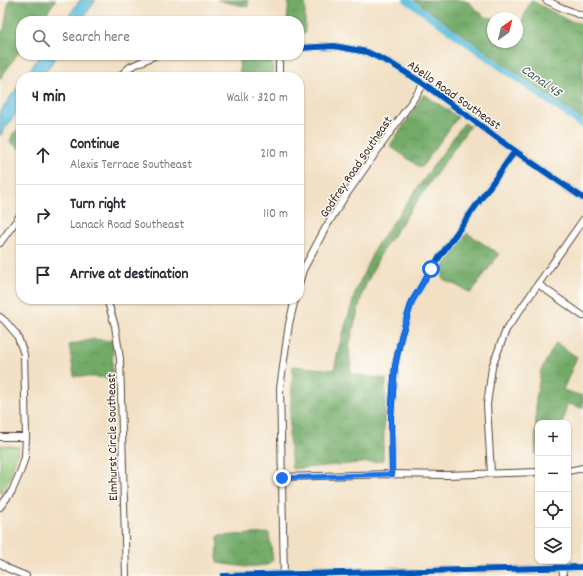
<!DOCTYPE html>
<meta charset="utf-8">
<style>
body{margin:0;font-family:Dekko,sans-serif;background:#f2f2f3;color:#2b2b33}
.controls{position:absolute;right:12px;bottom:12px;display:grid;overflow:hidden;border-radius:8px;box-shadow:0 1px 3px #0004}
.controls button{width:36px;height:36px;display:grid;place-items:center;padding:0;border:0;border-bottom:1px solid #e1e1e2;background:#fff;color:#2b2b33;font:20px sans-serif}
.compass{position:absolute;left:487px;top:12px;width:36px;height:36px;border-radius:50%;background:#fff;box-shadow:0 1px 3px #0004;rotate:35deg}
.stop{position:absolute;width:12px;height:12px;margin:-9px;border:3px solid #1a73e8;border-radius:50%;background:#fff}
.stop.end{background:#1a73e8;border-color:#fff;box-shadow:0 1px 4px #0008}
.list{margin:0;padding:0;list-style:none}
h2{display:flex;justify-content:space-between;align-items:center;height:52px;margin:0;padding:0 16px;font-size:17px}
h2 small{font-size:13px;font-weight:400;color:#7c7c81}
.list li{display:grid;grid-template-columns:26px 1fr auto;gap:12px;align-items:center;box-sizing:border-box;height:60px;padding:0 16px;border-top:1px solid #e1e1e2}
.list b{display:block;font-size:15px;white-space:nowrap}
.list p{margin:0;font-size:13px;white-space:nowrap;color:#7c7c81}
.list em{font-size:13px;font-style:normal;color:#7c7c81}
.icon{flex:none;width:22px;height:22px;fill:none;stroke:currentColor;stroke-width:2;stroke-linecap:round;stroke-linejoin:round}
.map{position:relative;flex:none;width:583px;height:576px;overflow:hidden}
.search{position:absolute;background:#fff;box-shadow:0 1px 3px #0004;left:16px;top:16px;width:288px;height:44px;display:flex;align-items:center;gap:10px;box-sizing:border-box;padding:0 14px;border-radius:16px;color:#7c7c81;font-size:15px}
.panel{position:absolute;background:#fff;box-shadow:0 1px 3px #0004;left:16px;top:72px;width:288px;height:232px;border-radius:16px}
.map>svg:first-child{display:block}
.green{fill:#8dc476;stroke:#64774a}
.forest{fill:url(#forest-crowns);stroke:#566a42}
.water{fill:#5ec0dc;stroke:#4c757d}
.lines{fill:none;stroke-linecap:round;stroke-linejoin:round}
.canal{stroke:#5ec0dc;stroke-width:7}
.minor-casing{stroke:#564537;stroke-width:8}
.minor{stroke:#fff;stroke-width:6}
.cycleway-casing{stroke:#fdfcf7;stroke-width:8}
.cycleway{stroke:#0057b8;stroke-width:6}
.route{stroke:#1a73e8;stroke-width:5}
.labels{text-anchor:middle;stroke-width:3;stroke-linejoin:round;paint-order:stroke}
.street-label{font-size:13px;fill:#3b2a1e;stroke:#fdfcf7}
.water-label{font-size:14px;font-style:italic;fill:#475e60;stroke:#fdfcf7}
</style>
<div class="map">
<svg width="583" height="576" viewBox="0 0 583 576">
<defs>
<pattern id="forest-crowns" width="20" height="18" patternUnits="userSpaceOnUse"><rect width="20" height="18" fill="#72aa67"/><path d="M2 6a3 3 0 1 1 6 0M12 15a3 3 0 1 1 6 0" fill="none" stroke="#5f8b54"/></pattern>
</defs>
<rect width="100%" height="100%" fill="#fdfcf7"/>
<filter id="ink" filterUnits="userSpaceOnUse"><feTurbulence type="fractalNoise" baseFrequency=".025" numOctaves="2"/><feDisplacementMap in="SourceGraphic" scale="8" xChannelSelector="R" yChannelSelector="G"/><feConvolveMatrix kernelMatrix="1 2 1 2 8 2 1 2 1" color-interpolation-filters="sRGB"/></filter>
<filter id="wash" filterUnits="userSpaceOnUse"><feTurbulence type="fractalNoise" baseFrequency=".012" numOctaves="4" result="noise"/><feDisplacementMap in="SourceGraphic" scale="16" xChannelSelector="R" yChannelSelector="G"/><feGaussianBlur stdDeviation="0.9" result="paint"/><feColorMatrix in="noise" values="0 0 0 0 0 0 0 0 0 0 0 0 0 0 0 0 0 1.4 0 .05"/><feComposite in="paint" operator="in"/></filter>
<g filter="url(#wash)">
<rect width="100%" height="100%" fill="#f2e0c4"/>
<path class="green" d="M 0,445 L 19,447 L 10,478 L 0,494 Z"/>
<g class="forest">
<path d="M 9,0 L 56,0 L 41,21 L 21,21 L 21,49 L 0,79 L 0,34 L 4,29 Z"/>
<path d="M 217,0 L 248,0 L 248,7 Z"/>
<path d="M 289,0 L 305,0 L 305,33 L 299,33 L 299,21 L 287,21 Z"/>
<path d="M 414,0 L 466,0 L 485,17 L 493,18 L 493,42 L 501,42 L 510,48 L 513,42 L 517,42 L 517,33 L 531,0 L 567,20 L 583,24 L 583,120 Z"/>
<path d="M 264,56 L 273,65 L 273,77 L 240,77 L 239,58 Z"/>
<path d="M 424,94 L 458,117 L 421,168 L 390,146 Z"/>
<path d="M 464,123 L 470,126 L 382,251 L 363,291 L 349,346 L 351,374 L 386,379 L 383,461 L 292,469 L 289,437 L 293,366 L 334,370 L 339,347 L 356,290 L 376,246 Z"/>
<path d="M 21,129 L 21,149 L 10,142 L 13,133 Z"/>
<path d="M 467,233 L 499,254 L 471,293 L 443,279 L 442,269 Z"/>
<path d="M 94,339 L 113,341 L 112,378 L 74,376 L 69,345 Z"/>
<path d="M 556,343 L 577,357 L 563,390 L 583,396 L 583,408 L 567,404 L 563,423 L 538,423 L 538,455 L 535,454 L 536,399 L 541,370 Z"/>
<path d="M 269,533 L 273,560 L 267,565 L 246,567 L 217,563 L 218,536 Z"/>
</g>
<g class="water">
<path d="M 80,0 L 96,0 L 81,21 L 65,21 Z"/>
<path d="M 40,55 L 57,55 L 42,77 L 25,77 Z"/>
<path d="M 21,82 L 21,106 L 0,136 L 0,112 Z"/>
</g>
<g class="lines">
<path class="canal" d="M 407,0 L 583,125"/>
</g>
</g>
<g filter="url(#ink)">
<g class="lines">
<g class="minor-casing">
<g id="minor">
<path d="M 546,0 L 560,7 L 583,16"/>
<path d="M 299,48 L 334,46 L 367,52 L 392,64 L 424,84 L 515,151 L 583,198"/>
<path d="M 119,77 L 130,67 L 156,55"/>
<path d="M 279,77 L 279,55"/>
<path d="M 0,243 L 21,214"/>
<path d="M 299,284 L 303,270 L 326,227 L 344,198 L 424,84"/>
<path d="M 538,284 L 583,316"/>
<path d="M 107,299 L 115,326 L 120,359 L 126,576"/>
<path d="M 0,317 L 5,321 L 17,335 L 24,354 L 26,437 L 25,457 L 21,470 L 12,491 L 0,507"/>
<path d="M 0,437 L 26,437"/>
<path d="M 568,471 L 583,468"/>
<path d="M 491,473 L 487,405 L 492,367 L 506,330 L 583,220"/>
<path d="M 392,474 L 391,417 L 395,366 L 401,337 L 412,301 L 431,269 L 515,151"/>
<path d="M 282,477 L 392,474 L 446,475 L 538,472"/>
<path d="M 562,561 L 563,576"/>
<path d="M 0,563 L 9,569 L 26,576"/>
<path d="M 223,576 L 583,567"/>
<path d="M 284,576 L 280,388 L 289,324 L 295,299"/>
</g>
</g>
<use href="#minor" class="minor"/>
<g class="cycleway-casing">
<g id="cycleway">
<path d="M 299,48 L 334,46 L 367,52 L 392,64 L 424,84 L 515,151 L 583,198"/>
<path d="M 392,474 L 391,417 L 395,366 L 401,337 L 412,301 L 431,269 L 515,151"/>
<path d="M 223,576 L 583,567"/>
</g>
</g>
<use href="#cycleway" class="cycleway"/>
</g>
</g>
<g class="lines" filter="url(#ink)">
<path class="route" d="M 282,478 L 392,474 L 391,417 L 395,366 L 401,337 L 412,302 L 431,269"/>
</g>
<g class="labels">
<g class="street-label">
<text transform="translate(455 94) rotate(35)" y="5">Abello Road Southeast</text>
<text transform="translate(355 166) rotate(-56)" y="5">Godfrey Road Southeast</text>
<text transform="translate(111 437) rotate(-91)" y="5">Elmhurst Circle Southeast</text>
</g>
<g class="water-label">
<text transform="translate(542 80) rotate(35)" y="5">Canal 45</text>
</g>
</g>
</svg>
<div class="controls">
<button>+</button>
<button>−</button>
<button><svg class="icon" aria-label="locate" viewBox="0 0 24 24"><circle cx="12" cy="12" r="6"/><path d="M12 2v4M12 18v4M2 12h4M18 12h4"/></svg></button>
<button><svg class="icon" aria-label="layers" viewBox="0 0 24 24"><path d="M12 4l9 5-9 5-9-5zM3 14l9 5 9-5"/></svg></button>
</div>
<svg class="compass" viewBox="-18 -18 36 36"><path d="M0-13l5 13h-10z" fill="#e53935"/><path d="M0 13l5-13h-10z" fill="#7c7c81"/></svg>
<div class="stop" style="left:431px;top:269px"></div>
<div class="stop end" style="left:282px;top:478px"></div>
<div class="search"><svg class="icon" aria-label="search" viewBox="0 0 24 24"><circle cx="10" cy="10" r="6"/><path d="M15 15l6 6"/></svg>Search here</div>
<section class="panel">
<h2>4 min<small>Walk · 320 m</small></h2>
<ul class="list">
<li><svg class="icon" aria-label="ahead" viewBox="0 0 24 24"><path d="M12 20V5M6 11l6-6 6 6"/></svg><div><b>Continue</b><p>Alexis Terrace Southeast</p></div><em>210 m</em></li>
<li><svg class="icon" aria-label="right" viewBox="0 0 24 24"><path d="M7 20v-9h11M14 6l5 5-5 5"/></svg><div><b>Turn right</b><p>Lanack Road Southeast</p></div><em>110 m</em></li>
<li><svg class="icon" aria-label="arrive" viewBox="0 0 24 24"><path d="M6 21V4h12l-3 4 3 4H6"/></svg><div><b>Arrive at destination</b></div></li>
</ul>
</section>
</div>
